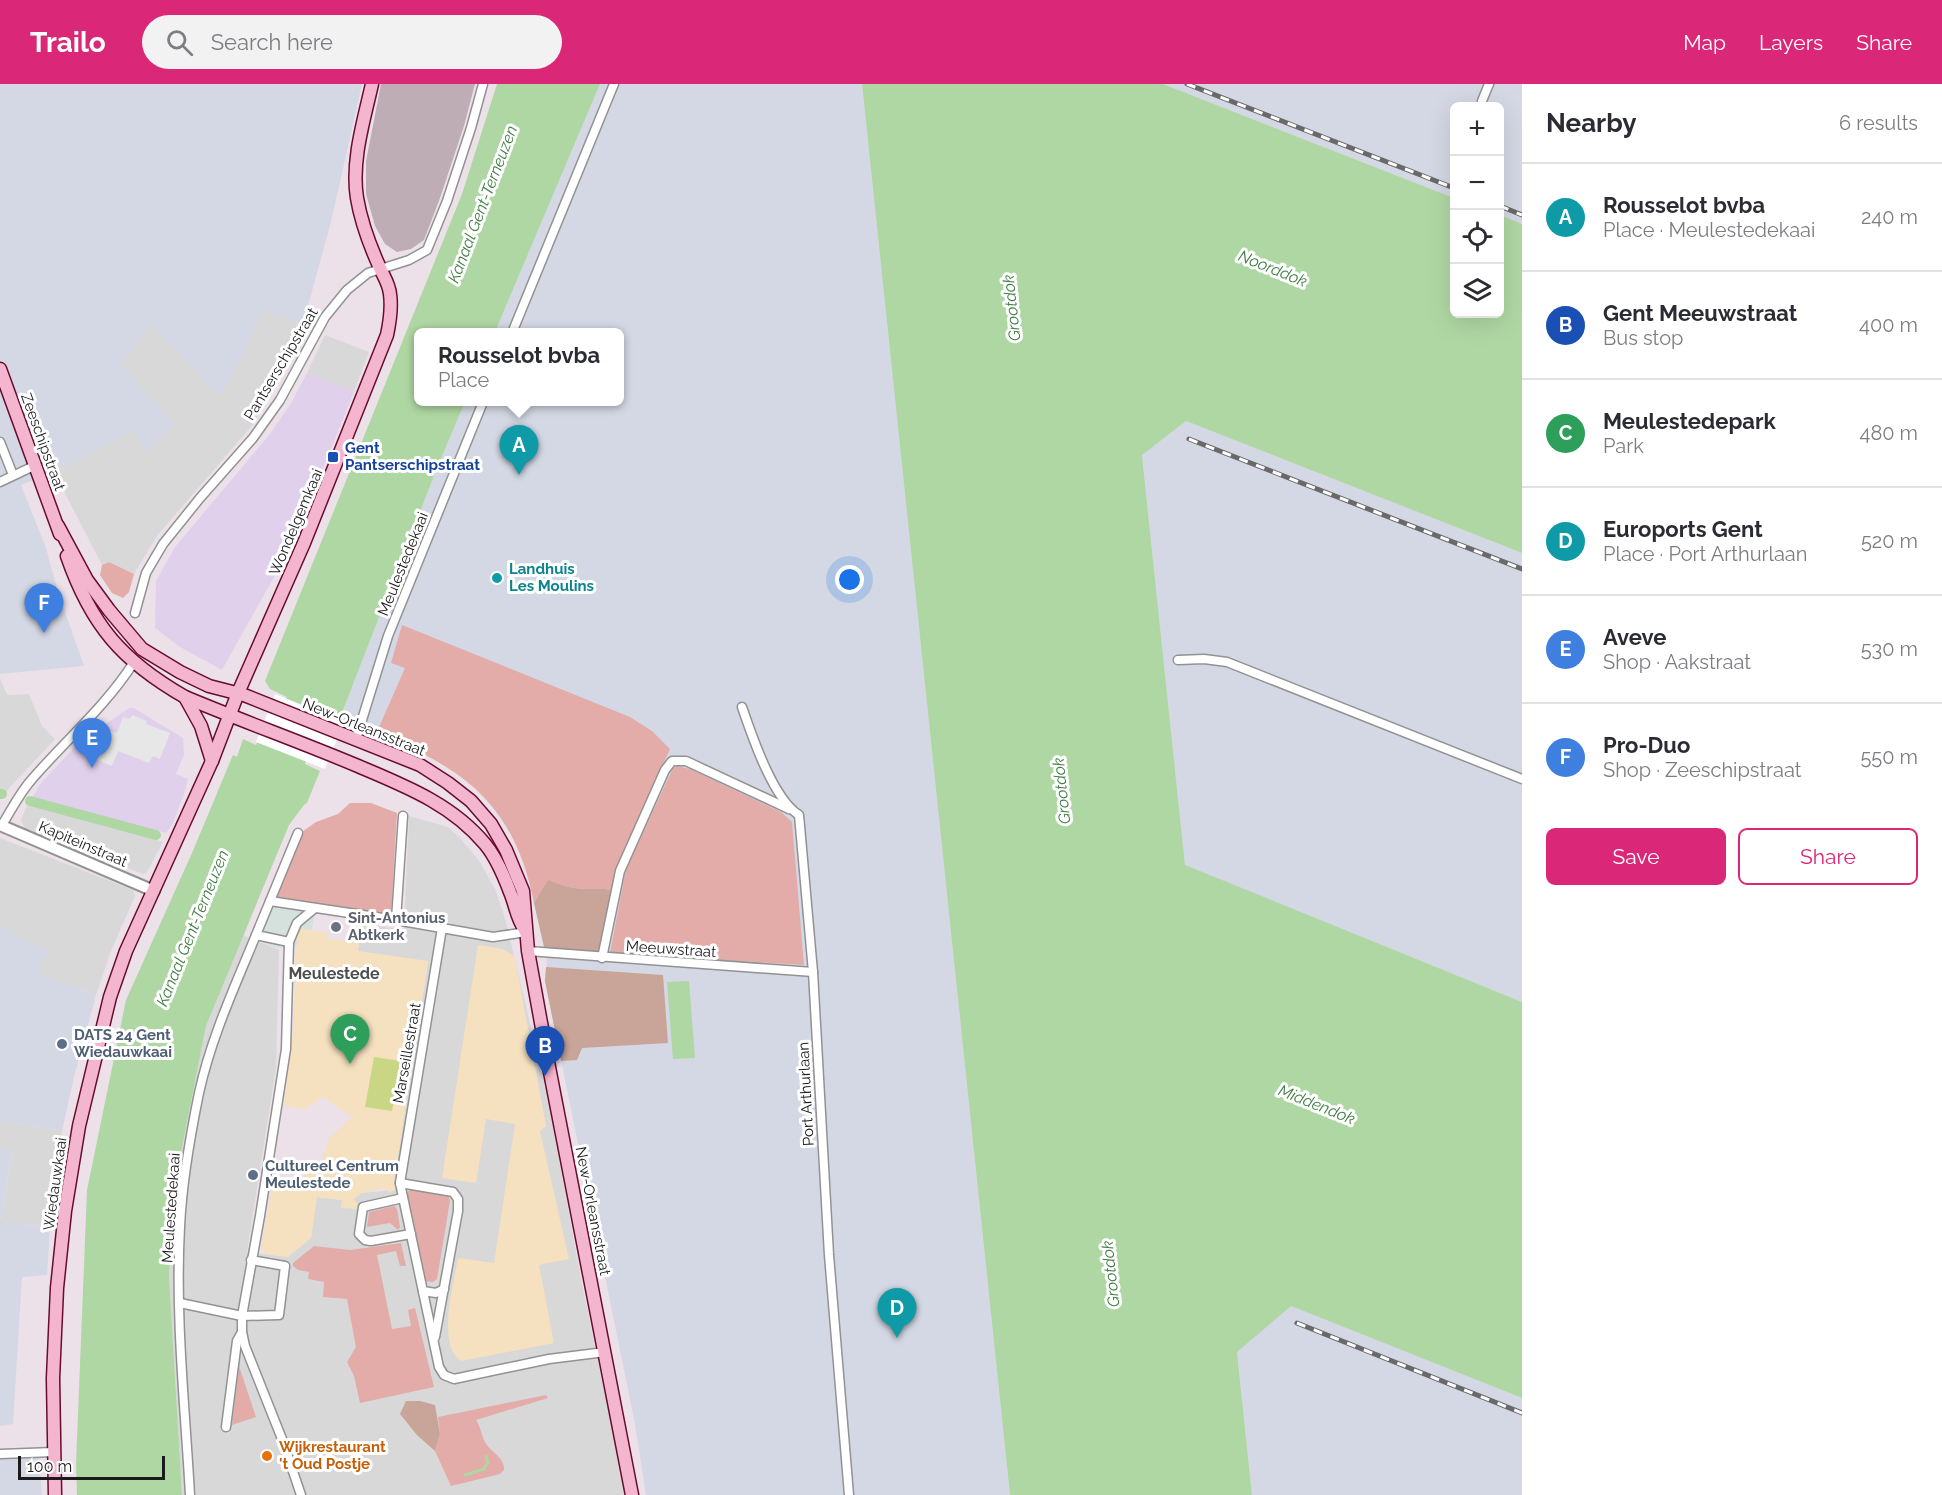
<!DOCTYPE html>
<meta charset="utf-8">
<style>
body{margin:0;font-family:Raleway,sans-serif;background:#f2f2f3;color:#2b2b33}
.controls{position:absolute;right:18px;top:18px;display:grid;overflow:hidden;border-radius:9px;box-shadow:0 6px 24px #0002}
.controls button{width:54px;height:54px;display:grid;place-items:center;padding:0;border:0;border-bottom:2px solid #e1e1e2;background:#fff;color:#2b2b33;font:30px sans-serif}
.scale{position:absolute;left:18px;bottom:15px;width:147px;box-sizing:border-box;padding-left:6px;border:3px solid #1b1b1b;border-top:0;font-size:16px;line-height:21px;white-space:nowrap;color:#1b1b1b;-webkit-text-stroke:4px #fff;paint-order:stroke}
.you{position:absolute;left:850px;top:496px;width:21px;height:21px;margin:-15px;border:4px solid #fff;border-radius:50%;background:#1a73e8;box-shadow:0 0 0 9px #1a73e833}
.badge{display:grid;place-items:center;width:39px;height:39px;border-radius:50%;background:#db2777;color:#fff;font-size:20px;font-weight:700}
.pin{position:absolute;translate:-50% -50px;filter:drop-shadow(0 2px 3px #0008)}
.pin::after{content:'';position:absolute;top:32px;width:21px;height:18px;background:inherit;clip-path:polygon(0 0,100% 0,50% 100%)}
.popup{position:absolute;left:414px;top:244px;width:210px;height:78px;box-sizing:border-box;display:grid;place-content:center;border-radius:9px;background:#fff;filter:drop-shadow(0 2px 4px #0005);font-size:20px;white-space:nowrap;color:#7c7c81}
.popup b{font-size:22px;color:#2b2b33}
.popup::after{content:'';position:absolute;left:50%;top:100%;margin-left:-12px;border:12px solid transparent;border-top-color:#fff}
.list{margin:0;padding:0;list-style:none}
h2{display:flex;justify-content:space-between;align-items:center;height:78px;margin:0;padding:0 24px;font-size:26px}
h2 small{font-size:20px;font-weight:400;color:#7c7c81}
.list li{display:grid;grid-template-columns:39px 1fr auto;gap:18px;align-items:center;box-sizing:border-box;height:108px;padding:0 24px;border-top:2px solid #e1e1e2}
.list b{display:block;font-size:22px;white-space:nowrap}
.list p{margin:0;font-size:20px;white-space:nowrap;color:#7c7c81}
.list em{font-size:20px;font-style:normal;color:#7c7c81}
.actions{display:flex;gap:12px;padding:18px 24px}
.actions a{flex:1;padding:14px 0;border:2px solid #db2777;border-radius:9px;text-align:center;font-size:21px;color:#db2777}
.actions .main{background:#db2777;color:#fff}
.icon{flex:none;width:33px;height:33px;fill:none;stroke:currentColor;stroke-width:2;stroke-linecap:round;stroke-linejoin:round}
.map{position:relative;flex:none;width:1522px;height:1411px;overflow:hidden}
header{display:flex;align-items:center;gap:36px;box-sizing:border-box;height:84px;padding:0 30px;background:#db2777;color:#fff}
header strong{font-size:28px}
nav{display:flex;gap:33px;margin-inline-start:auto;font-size:21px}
.search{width:420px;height:54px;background:#f2f2f3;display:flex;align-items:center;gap:15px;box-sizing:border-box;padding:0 21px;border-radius:33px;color:#7c7c81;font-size:22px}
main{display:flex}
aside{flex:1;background:#fff}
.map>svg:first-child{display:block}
.residential{fill:#d8d8d9}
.commercial{fill:#e1d0ec}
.industrial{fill:#d3d8e4}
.construction{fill:#bfadb5}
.grass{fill:#e3aca9}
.forest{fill:#c9a498}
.park{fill:#f5e0bf}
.pitch{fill:#c9d683}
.parking{fill:#e7e7e7}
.plaza{fill:#d5e1dc}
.water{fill:#afd7a3}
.pier{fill:#fff}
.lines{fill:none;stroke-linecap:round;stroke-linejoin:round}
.stream{stroke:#afd7a3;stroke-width:3}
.canal{stroke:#afd7a3;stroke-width:10}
.minor-casing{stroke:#929292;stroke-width:11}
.tertiary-casing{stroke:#929292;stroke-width:14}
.secondary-casing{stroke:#680c2c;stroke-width:15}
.minor{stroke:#fff;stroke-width:8}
.tertiary{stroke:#fff;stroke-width:10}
.secondary{stroke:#f4b6cf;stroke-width:12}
.rail-casing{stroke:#696969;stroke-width:5}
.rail{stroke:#fff;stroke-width:3;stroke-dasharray:9;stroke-linecap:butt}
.transit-dot{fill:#1a4fb4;stroke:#fff;stroke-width:2}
.culture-dot{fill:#0f9aa8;stroke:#fff;stroke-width:2}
.worship-dot{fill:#6b7280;stroke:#fff;stroke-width:2}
.service-dot{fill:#5c6f8a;stroke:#fff;stroke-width:2}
.food-dot{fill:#e8710a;stroke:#fff;stroke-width:2}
.labels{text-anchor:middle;stroke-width:6;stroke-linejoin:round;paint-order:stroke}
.street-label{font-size:15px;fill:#1b1b1b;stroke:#fff}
.transit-label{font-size:15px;font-weight:bold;fill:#164399;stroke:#fff;text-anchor:start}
.culture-label{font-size:15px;font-weight:bold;fill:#0d838f;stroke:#fff;text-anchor:start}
.worship-label{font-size:15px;font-weight:bold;fill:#5b616d;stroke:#fff;text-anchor:start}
.service-label{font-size:15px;font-weight:bold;fill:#4e5e75;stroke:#fff;text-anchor:start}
.food-label{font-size:15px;font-weight:bold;fill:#c56008;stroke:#fff;text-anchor:start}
.water-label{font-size:16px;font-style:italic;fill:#407e42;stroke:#fff}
.neighbourhood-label{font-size:16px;font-weight:bold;fill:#4e4e4e;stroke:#fff}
</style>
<header>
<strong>Trailo</strong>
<div class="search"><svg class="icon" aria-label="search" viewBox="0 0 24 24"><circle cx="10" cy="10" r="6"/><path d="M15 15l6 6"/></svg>Search here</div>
<nav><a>Map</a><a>Layers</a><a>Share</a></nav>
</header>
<main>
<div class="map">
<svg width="1522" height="1411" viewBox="0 0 1522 1411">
<rect width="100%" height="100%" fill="#ece1e9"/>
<g class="residential">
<path d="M 263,226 L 303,240 L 284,285 L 255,338 L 157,452 L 134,490 L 109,478 L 102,481 L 54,388 L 134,347 L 145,366 L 175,339 L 121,280 L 151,240 L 215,307 L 221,310 L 224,307 Z"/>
<path d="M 325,251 L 369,268 L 354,308 L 307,289 Z"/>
<path d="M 0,594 L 7,611 L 29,610 L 42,642 L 55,655 L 0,714 Z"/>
<path d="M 27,721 L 115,743 L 163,758 L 147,788 L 143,790 L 87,768 L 86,771 L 25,746 L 21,736 Z"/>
<path d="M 409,732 L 448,743 L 460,754 L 480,778 L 495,805 L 505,834 L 548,1015 L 582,1200 L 626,1411 L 182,1411 L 169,1192 L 173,1109 L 206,942 L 242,851 L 279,866 L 276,984 L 247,1168 L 288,1173 L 311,1154 L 316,1113 L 342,1116 L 353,1115 L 362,1109 L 395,1106 L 394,1097 L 428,878 L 358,867 L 361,839 L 404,846 Z"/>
<path d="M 0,754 L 133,806 L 135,812 L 111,867 L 96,911 L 38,889 L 49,866 L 12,851 L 14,847 L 0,842 Z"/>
<path d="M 0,1037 L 62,1047 L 50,1143 L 1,1138 L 12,1067 L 0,1064 Z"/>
</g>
<g class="commercial">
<path d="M 307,289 L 354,308 L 293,459 L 222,586 L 180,563 L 155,544 L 156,497 L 175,463 L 270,350 L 291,319 Z"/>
<path d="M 129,624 L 134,624 L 183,654 L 184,671 L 176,690 L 188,695 L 185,707 L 173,739 L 166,749 L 32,714 L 41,699 L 72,666 L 84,655 Z"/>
</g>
<g class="industrial">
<path d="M 0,0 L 362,0 L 331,138 L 303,240 L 263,226 L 224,308 L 221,310 L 215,307 L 151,240 L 121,280 L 175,339 L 145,367 L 134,347 L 54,388 L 21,401 L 46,464 L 58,508 L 84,582 L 0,590 Z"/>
<path d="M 600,0 L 862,0 L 1010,1411 L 646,1411 L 635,1340 L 545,897 L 547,879 L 544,863 L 525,779 L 513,753 L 493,724 L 471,699 L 441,678 L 340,634 L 437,384 L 465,318 L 620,318 L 620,249 L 495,248 Z"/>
<path d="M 1163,0 L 1522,0 L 1522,140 L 1500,131 L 1500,22 L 1454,22 L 1454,114 Z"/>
<path d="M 1186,337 L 1522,469 L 1522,918 L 1185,782 L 1142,370 Z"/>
<path d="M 0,842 L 14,847 L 13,851 L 49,866 L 38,889 L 96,911 L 74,993 L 62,1047 L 0,1037 Z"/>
<path d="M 0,1064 L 12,1066 L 1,1138 L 50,1143 L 47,1191 L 22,1193 L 13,1340 L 0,1342 Z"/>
<path d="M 1291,1222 L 1522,1314 L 1522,1411 L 1252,1411 L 1237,1267 Z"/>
<path d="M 39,1373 L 42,1411 L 0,1411 L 0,1375 Z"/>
</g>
<path class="construction" d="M 381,0 L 475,0 L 464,42 L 440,114 L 424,156 L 411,165 L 397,168 L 385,160 L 375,142 L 366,110 L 366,77 Z"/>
<g class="grass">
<path d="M 109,478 L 134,490 L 129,508 L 123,514 L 112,509 L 100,491 L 102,481 Z"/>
<path d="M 402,541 L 630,633 L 652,647 L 670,665 L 616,786 L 611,806 C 602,804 596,805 587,805 C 573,805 560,801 548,797 L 534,819 C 515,722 465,683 376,650 L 405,584 L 391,579 Z"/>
<path d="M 677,682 L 690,685 L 781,728 L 792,738 L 804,881 L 610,869 L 626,785 L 673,684 Z"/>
<path d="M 350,719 L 371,719 L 397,729 L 391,832 L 277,814 L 275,810 L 299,750 L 316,738 L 338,730 Z"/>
<path d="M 414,1104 L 448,1110 L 450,1117 L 437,1195 L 433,1198 L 424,1197 L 407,1108 Z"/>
<path d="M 394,1122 L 397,1125 L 400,1143 L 398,1146 L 390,1139 L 367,1143 L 369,1128 Z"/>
<path d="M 401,1159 L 406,1182 L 400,1182 L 396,1167 L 377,1171 L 392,1245 L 411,1242 L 408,1226 L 415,1224 L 434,1303 L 360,1319 L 354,1292 L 347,1278 L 356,1263 L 347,1215 L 323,1213 L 324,1198 L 308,1195 L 309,1188 L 298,1186 L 293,1182 L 293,1179 L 314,1162 L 350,1166 Z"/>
<path d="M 239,1282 L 256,1333 L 232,1341 Z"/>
<path d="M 546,1311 L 548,1314 L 476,1336 C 481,1343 481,1351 485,1358 C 491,1369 505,1373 504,1386 L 500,1390 L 451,1402 L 435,1367 L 440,1350 L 438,1333 Z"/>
</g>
<g class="forest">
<path d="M 548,796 C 560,801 573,805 587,805 C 596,805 602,804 611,806 L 599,868 L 544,863 L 534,819 Z"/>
<path d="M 546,883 L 663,891 L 668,959 L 582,964 L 577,976 L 561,977 L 545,897 Z"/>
<path d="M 406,1317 L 420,1317 L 435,1321 L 440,1350 L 435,1367 L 417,1351 L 400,1330 Z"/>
</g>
<g class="park">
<path d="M 297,844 L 328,849 L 328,855 L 359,858 L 358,867 L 428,877 L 394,1097 L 395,1105 L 389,1109 L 385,1104 L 362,1109 L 354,1115 L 358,1120 L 356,1125 L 341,1124 L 342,1116 L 317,1113 L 311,1154 L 287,1173 L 265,1170 L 261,1164 L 273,1097 L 299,1101 L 308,1087 L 319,1087 L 328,1056 L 352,1033 L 323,1013 L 303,1026 L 284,1021 L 293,946 Z"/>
<path d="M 478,861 C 490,863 508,863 515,874 L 546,1042 L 540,1047 L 569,1175 L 539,1181 L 554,1259 L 461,1277 C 436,1260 454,1199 458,1174 L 494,1179 L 515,1040 L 486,1035 L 476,1099 L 442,1094 Z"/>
</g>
<path class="pitch" d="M 374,973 L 401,977 L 392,1027 L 365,1023 Z"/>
<path class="parking" d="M 132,631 L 147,637 L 146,640 L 170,649 L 160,675 L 153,672 L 149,679 L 118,667 L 112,682 L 84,671 L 95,654 L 99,654 L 101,648 L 108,650 L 110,647 L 117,649 L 123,633 L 130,635 Z"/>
<path class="plaza" d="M 268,814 L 315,822 L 312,846 L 297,844 L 297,862 L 276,864 L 252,854 Z"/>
<g class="water">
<path d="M 497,0 L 600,0 L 495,248 L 418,249 L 418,318 L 465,318 L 437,384 L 340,634 L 315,624 L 296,669 L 307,674 L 305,680 L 320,687 L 307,719 L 304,721 L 289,741 L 206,942 L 173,1109 L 169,1192 L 182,1411 L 77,1411 L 76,1380 L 87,1106 L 126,916 L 192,769 L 233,671 L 237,673 L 243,655 L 256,661 L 259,655 L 268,658 L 287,613 L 270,605 L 265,597 L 462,110 Z"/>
<path d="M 862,0 L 1163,0 L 1454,114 L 1454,230 L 1500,230 L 1500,131 L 1522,140 L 1522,469 L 1186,337 L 1142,371 L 1185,781 L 1522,918 L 1522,1314 L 1291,1222 L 1237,1268 L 1252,1411 L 1010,1411 Z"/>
<path d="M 689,897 L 695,974 L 673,975 L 667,898 Z"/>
</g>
<path class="pier" d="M 275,610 L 344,638 L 325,685 L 256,658 Z"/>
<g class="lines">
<path class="stream" d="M 465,1391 L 484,1385 L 488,1378 L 486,1372"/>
<g class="canal">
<path d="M 0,710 L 2,710"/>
<path d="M 30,717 L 156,751"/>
</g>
<g class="minor-casing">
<g id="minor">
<path d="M 1482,17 L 1489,0"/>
<path d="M 512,249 L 614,0"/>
<path d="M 0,358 L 13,391"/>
<path d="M 0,398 L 36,381"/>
<path d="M 135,529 L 146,489 L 163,460 L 200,414 L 253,354 L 280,316 L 325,233 L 347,206 L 368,189 L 409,176 L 427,166 L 447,117 L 471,44 L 483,0"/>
<path d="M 1178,576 L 1204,575 L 1227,578 L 1522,695"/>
<path d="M 742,623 C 752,652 773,715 799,731 L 813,888 L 829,1171 L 849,1411"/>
<path d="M 356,655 L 388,552 L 483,318"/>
<path d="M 2,741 C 12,725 20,708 33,694 C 66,656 106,622 134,578"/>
<path d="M 270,817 L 298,749"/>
<path d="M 396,836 L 403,732"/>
<path d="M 442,844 L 400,1099 L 439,1283 L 444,1291 L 454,1295 L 549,1275 L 605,1268"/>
<path d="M 289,858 L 256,851 L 270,817 L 396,836 L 493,853 L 526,848"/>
<path d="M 528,867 L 813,888"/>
<path d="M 602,874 L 620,787 L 665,686 L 672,677 L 686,677 L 789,725"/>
<path d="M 400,1099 L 453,1108 L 458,1115 L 458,1127 L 435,1253"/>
<path d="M 403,1114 L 363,1123 L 359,1150 L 365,1156 L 371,1157 L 411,1150"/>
<path d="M 423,1207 L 436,1209 L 444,1205"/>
<path d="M 180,1219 L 242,1232 L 279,1231 L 285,1182 L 251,1176"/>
<path d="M 226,1343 L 237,1257 L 242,1248"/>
<path d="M 0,1370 L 54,1368"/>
<path d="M 190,1411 C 185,1322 175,1232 180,1143 C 182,1098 190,1053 199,1009 C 211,954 235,902 256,851"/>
<path d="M 301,1411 L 282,1355 L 245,1262 L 242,1248 L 242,1232 L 260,1132 L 286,965 L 289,858 L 297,839 L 315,824"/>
</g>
</g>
<g class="tertiary-casing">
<path id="tertiary" d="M 0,741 L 154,807"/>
</g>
<g class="secondary-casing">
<g id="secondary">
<path d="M 0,285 L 60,450"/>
<path d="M 58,442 L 87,496 L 109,526 L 142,565 L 180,588 L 209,602 L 244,611 L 420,681 L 448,699 L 471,717 L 491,740 L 506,766 L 523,807 L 528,867 L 549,983 L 632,1411"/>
<path d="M 67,472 C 91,541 122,577 185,613 C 242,637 301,658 358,682 C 405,702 452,720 485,760 C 496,773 504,792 510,808 C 516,822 516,833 525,846"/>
<path d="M 185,613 L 201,642 L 212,677"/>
<path d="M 55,1411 L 53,1294 L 57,1204 L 65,1127 L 79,1042 L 110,913 L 126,867 L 212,677 L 238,609 L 304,459 L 387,251 C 390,237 392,224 390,210 C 389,200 384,193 380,184 C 370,162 361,138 357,114 C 351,77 364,36 372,0"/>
</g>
</g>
<use href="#minor" class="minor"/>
<use href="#tertiary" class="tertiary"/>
<use href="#secondary" class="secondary"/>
<g class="rail-casing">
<g id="rail">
<path d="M 1187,0 L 1454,104"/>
<path d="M 1500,122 L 1522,131"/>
<path d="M 1189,355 L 1522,485"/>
<path d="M 1297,1239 L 1522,1329"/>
</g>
</g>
<use href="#rail" class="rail"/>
</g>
<rect class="transit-dot" x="327" y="367" width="12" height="12" rx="3"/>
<circle class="culture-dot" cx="497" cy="494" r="6"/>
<circle class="worship-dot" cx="336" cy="843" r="6"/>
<g class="service-dot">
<circle cx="62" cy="960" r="6"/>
<circle cx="253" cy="1091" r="6"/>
</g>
<circle class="food-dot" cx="267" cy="1372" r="6"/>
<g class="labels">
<g class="street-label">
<text transform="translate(281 280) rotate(-59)" y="5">Pantserschipstraat</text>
<text transform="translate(43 358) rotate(70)" y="5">Zeeschipstraat</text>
<text transform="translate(296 438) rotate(-67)" y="5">Wondelgemkaai</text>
<text transform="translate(403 480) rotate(-68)" y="5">Meulestedekaai</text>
<text transform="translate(364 643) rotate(22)" y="5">New-Orleansstraat</text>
<text transform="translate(83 760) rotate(23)" y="5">Kapiteinstraat</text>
<text transform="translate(671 865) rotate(4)" y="5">Meeuwstraat</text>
<text transform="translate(407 969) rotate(-80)" y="5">Marseillestraat</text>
<text transform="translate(806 1010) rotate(-93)" y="5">Port Arthurlaan</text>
<text transform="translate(55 1100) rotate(-82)" y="5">Wiedauwkaai</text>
<text transform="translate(171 1124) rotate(-86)" y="5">Meulestedekaai</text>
<text transform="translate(593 1127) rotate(79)" y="5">New-Orleansstraat</text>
</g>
<g class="transit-label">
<text x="345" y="369">Gent<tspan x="345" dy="17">Pantserschipstraat</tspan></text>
</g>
<g class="culture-label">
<text x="509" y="490">Landhuis<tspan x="509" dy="17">Les Moulins</tspan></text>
</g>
<g class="worship-label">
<text x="348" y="839">Sint-Antonius<tspan x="348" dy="17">Abtkerk</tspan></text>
</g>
<g class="service-label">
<text x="74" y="956">DATS 24 Gent<tspan x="74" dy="17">Wiedauwkaai</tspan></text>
<text x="265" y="1087">Cultureel Centrum<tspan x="265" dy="17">Meulestede</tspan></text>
</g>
<g class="food-label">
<text x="279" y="1368">Wijkrestaurant<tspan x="279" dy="17">'t Oud Postje</tspan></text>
</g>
<g class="water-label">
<text transform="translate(482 120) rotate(-69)" y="6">Kanaal Gent-Terneuzen</text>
<text transform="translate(1273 184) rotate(22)" y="6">Noorddok</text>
<text transform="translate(1011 224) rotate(-96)" y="6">Grootdok</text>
<text transform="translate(1061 707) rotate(-96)" y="6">Grootdok</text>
<text transform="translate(192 844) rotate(-68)" y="6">Kanaal Gent-Terneuzen</text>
<text transform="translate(1317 1020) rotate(22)" y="6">Middendok</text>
<text transform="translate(1110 1190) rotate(-96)" y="6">Grootdok</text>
</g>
<g class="neighbourhood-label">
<text x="334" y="895">Meulestede</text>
</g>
</g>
</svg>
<div class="controls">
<button>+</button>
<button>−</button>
<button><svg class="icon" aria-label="locate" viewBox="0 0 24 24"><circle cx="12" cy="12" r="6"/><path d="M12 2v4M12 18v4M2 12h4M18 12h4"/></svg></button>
<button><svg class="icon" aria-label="layers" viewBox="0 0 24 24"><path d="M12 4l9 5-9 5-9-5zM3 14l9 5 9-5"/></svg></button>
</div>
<div class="scale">100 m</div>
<div class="you"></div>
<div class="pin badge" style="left:519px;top:391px;background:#0f9aa8">A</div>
<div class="popup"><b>Rousselot bvba</b>Place</div>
<div class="pin badge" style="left:545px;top:992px;background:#1a4fb4">B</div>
<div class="pin badge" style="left:350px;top:980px;background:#2e9e5b">C</div>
<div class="pin badge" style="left:897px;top:1254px;background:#0f9aa8">D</div>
<div class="pin badge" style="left:92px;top:684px;background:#3f7fe0">E</div>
<div class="pin badge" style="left:44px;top:549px;background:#3f7fe0">F</div>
</div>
<aside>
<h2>Nearby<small>6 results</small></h2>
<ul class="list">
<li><span class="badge" style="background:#0f9aa8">A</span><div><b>Rousselot bvba</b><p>Place · Meulestedekaai</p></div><em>240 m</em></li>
<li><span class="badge" style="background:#1a4fb4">B</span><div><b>Gent Meeuwstraat</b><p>Bus stop</p></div><em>400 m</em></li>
<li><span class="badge" style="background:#2e9e5b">C</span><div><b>Meulestedepark</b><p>Park</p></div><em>480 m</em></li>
<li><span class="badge" style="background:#0f9aa8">D</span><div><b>Euroports Gent</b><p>Place · Port Arthurlaan</p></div><em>520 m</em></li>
<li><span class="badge" style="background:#3f7fe0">E</span><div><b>Aveve</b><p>Shop · Aakstraat</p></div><em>530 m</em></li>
<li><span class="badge" style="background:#3f7fe0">F</span><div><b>Pro-Duo</b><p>Shop · Zeeschipstraat</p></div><em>550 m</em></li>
</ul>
<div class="actions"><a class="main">Save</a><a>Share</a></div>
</aside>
</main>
